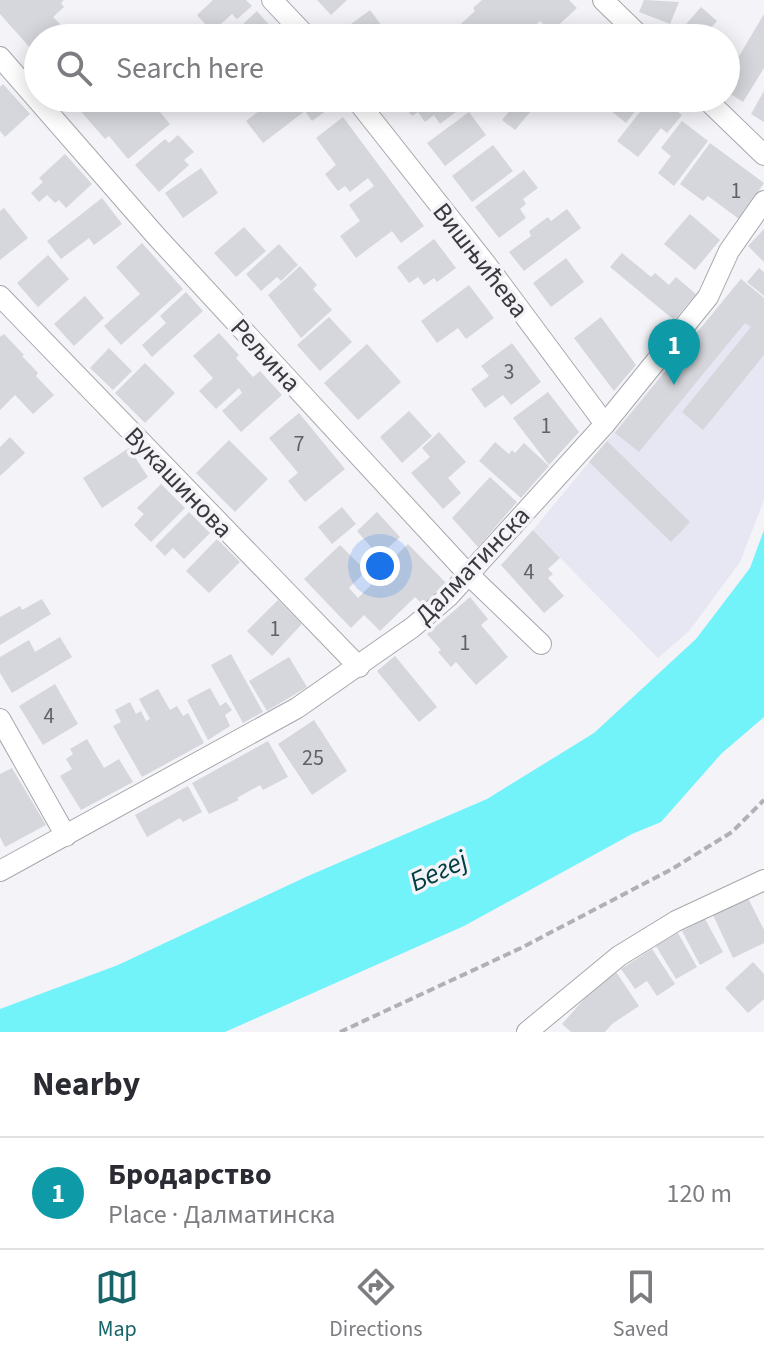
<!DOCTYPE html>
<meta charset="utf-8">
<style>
body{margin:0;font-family:"Source Sans 3",sans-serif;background:#f2f2f3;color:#2b2b33}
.you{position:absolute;left:380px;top:566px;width:28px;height:28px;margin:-20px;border:6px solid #fff;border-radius:50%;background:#1a73e8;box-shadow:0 0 0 12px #1a73e833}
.badge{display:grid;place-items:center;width:52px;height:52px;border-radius:50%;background:#166569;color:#fff;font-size:26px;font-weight:700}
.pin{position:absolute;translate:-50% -66px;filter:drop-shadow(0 2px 4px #0008)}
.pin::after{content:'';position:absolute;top:42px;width:28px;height:24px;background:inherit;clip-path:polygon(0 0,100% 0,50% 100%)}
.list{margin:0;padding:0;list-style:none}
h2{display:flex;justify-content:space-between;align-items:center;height:104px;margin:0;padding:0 32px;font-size:34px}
h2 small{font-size:26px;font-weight:400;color:#7c7c81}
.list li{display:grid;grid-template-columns:52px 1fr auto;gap:24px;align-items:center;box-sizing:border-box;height:112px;padding:0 32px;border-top:2px solid #e1e1e2}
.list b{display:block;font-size:30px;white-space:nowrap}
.list p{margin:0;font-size:26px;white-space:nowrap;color:#7c7c81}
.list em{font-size:26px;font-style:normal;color:#7c7c81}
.icon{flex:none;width:44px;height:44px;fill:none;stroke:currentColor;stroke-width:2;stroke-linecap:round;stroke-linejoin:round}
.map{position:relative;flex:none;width:764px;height:1032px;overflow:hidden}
.search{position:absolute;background:#fff;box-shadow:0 4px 20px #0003;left:24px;right:24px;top:24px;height:88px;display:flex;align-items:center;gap:20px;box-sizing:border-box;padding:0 28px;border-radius:44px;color:#7c7c81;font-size:30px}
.sheet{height:216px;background:#fff}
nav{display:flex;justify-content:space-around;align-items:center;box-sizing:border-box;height:112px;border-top:2px solid #e1e1e2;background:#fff;font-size:22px;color:#7c7c81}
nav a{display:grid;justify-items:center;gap:4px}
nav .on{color:#166569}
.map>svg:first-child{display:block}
.built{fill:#e6e7f3}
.water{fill:#72f3fa}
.building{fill:#d6d7dc}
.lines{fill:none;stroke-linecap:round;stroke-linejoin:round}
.minor-casing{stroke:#a7a8ac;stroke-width:22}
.path{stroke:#b1b1b5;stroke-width:4;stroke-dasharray:8 4;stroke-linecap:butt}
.minor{stroke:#fff;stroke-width:20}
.labels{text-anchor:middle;stroke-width:7;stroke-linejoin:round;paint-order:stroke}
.number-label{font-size:22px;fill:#616164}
.street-label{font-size:26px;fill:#3a3a3c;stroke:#f3f3f8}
.water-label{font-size:28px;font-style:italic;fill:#003e41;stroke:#f3f3f8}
</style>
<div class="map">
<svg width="764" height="1032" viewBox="0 0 764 1032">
<rect width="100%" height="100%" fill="#f3f3f8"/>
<path class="built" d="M 741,279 L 764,298 L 764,500 L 740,562 L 689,631 L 658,658 L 533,530 Z"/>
<path class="water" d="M 764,530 L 764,717 L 721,754 L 661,822 L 632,834 L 464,926 L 225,1032 L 0,1032 L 0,1009 L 118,965 L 308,876 L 487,799 L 594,733 L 696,639 L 750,568 Z"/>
<g class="building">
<path d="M 0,0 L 64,0 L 61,3 L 64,7 L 53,17 L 61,25 L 46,38 L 38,38 L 38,45 L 32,50 L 0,14 Z"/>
<path d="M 213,0 L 246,0 L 252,6 L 237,19 L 232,14 L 212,32 L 197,15 Z"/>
<path d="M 317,0 L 347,0 L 331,15 Z"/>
<path d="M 482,0 L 569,0 L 577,8 L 551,32 L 540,21 L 522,38 L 457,38 L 452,32 L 475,11 L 473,8 Z"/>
<path d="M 644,0 L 679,2 L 670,24 L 639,12 Z"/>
<path d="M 701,7 L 717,21 L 702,38 L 674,38 Z"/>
<path d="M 370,10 L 388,34 L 384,38 L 349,38 L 343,30 Z"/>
<path d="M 257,11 L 279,36 L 277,38 L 228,38 Z"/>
<path d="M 764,14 L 764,68 L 743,102 L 726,91 L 726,61 L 728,58 L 735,63 Z"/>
<path d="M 3,84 L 30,114 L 5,137 L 0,131 L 0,87 Z"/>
<path d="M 764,91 L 764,122 L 751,114 Z"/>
<path d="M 73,98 L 153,98 L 150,100 L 170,124 L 128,159 L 109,136 L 105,139 L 71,100 Z"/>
<path d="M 276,98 L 329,98 L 334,105 L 312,121 L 305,111 L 263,143 L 246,121 Z"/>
<path d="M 407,98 L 460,98 L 465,105 L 440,124 L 434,115 L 425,122 L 418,112 L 412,116 L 401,102 Z"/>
<path d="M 520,98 L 542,98 L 515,130 L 502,120 Z"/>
<path d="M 595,98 L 645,98 L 626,123 Z"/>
<path d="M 651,98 L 660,98 L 682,115 L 667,133 L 661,128 L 638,157 L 617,141 Z"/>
<path d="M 469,112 L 486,135 L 445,166 L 427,143 Z"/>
<path d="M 343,117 L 424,226 L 401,243 L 392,231 L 356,258 L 340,236 L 360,221 L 349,205 L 374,186 L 368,178 L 350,192 L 345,186 L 338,191 L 325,174 L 336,165 L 316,138 Z"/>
<path d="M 682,121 L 708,141 L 674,186 L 658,173 L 671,156 L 661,148 Z"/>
<path d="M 178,135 L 194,152 L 184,160 L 189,165 L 159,192 L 135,165 L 165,139 L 169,143 Z"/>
<path d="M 710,143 L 764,183 L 739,219 L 708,196 L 703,201 L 680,184 Z"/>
<path d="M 493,145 L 513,171 L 472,202 L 452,176 Z"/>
<path d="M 65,154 L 92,184 L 66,208 L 59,200 L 55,203 L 47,195 L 39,202 L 31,193 L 43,182 L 39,178 Z"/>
<path d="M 201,168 L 218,193 L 183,218 L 165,193 Z"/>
<path d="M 524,170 L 538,188 L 523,199 L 526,204 L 520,209 L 526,218 L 499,238 L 475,207 Z"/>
<path d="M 102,198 L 122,224 L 94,245 L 89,238 L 61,259 L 47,241 Z"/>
<path d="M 4,208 L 28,238 L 0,260 L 0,211 Z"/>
<path d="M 567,209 L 581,228 L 524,271 L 509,252 L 531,236 L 529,231 L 548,217 L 551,221 Z"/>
<path d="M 690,214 L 720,240 L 695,270 L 664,244 Z"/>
<path d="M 244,227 L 266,251 L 236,277 L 214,253 Z"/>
<path d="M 764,229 L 764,262 L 748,246 Z"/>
<path d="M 434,239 L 456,268 L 437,282 L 434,278 L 424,285 L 418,277 L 409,283 L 397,267 Z"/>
<path d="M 142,243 L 183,289 L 121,345 L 104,326 L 140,294 L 116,267 Z"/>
<path d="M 279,244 L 298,265 L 281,281 L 277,277 L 261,291 L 246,274 Z"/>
<path d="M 622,253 L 651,277 L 655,273 L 669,285 L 676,277 L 696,294 L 674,320 L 610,267 Z"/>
<path d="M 48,255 L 69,279 L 38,307 L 17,283 Z"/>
<path d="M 566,258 L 584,282 L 551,307 L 533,283 Z"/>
<path d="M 300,266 L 317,285 L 313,289 L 332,310 L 301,338 L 268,295 Z"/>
<path d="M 759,268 L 764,272 L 764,296 L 747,282 Z"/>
<path d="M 741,279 L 764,298 L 764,355 L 703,430 L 682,412 L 751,327 L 745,323 L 639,452 L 615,433 Z"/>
<path d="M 469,285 L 494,318 L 466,339 L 458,328 L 437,343 L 421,321 Z"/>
<path d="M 186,292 L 203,311 L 152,357 L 142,345 L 166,323 L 160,316 Z"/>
<path d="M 85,296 L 104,318 L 74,346 L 54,324 Z"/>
<path d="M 329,317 L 352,342 L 320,371 L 297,345 Z"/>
<path d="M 601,317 L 636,365 L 614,391 L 574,338 Z"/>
<path d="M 219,333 L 239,355 L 236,358 L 253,377 L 260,371 L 282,395 L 241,432 L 222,411 L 242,393 L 239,388 L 216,409 L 199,391 L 213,378 L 193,356 Z"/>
<path d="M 4,334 L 24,355 L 22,356 L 38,373 L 36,376 L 54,395 L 33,414 L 15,395 L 0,410 L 0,337 Z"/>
<path d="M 512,343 L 541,382 L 511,405 L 503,395 L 485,408 L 471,389 L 489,376 L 481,366 Z"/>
<path d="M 367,344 L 401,382 L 358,420 L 324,383 Z"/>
<path d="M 109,348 L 132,371 L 113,390 L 90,368 Z"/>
<path d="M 145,363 L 175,393 L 145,423 L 115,393 Z"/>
<path d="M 548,392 L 579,432 L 549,465 L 513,418 Z"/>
<path d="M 409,411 L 432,436 L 402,463 L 380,437 Z"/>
<path d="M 299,413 L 345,469 L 305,502 L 288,481 L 298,473 L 269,438 Z"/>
<path d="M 439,432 L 466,462 L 448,478 L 461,493 L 443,509 L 411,473 L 430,457 L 422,448 Z"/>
<path d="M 10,437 L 25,453 L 0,476 L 0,447 Z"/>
<path d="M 229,440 L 268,479 L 235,512 L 196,473 Z"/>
<path d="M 607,441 L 690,522 L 671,542 L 589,462 Z"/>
<path d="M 495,442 L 509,454 L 512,450 L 515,453 L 524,443 L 549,466 L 521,498 L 479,461 Z"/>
<path d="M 129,448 L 148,477 L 102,508 L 83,478 Z"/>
<path d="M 490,477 L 517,502 L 478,547 L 452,518 Z"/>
<path d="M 161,484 L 185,508 L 151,542 L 134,525 L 144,514 L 137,508 Z"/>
<path d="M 342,507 L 356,524 L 332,544 L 318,527 Z"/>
<path d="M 189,512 L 210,533 L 184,559 L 173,548 L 165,556 L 155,546 Z"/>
<path d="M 377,512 L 400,537 L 379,556 L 357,531 Z"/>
<path d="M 533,530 L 560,558 L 548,569 L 553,574 L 548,578 L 564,596 L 544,613 L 501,565 Z"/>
<path d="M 217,539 L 240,562 L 209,593 L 186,571 Z"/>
<path d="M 408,544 L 446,583 L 423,605 L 415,597 L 380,631 L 364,615 L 351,628 L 304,579 L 340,545 L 366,571 L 349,588 L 358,598 L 376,580 L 374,577 Z"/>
<path d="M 470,597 L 488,619 L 481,625 L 508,657 L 476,685 L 456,662 L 451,667 L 438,652 L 441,650 L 427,634 Z"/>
<path d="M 42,599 L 51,614 L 0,645 L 0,617 L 20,606 L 22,610 Z"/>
<path d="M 278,600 L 302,624 L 272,656 L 247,631 Z"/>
<path d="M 60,637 L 72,657 L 12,693 L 0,673 L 0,657 L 29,640 L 35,652 Z"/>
<path d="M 231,654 L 263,712 L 243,723 L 211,665 Z"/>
<path d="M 395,656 L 437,707 L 419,722 L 377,671 Z"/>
<path d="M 289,657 L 307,687 L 267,711 L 249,681 Z"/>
<path d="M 55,684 L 78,724 L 43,745 L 19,706 Z"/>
<path d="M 210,688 L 220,706 L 226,702 L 232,710 L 225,715 L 230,726 L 208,740 L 187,700 Z"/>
<path d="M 158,689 L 170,710 L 177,706 L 183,716 L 188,713 L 204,743 L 142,777 L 113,726 L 121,722 L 115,710 L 130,702 L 136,714 L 141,711 L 146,721 L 150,719 L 139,699 Z"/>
<path d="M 314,720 L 347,771 L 312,795 L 278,744 Z"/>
<path d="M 87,739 L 104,768 L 119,759 L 133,782 L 81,810 L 60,776 L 72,769 L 66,759 L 73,754 L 70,749 Z"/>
<path d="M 268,741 L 288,777 L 263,790 L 260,785 L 237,798 L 239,800 L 209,814 L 192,783 Z"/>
<path d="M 12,768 L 46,825 L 5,847 L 0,837 L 0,774 Z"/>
<path d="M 188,786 L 202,812 L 183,822 L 180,818 L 147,837 L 135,815 Z"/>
<path d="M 748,898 L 764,930 L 764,943 L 733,958 L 713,915 Z"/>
<path d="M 705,919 L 723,952 L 700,965 L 682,931 Z"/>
<path d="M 678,933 L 697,967 L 676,979 L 656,946 Z"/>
<path d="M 652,949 L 675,984 L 657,996 L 647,981 L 635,989 L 621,969 Z"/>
<path d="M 753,962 L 764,974 L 764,999 L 748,1013 L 725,988 Z"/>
<path d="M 616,972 L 639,1006 L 612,1024 L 605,1032 L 571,1032 L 562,1024 L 587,996 Z"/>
</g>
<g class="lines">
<g class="minor-casing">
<g id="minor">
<path d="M 272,0 L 308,38"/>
<path d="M 603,0 L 642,38"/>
<path d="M 0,57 L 157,237 L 468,574 L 541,644"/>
<path d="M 355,98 L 486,264 L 605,424"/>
<path d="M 705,98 L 764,155"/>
<path d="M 0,296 L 359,667"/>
<path d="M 0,719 L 66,836"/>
<path d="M 0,871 L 297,708 L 413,627 L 448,597 L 605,424 L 708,297 L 729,251 L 764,201"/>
<path d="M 527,1032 L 619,956 L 676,921 L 764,880"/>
</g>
</g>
<path class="path" d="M 340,1032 L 521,948 L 672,869 L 732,832 L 764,800"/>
<use href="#minor" class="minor"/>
</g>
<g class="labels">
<g class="number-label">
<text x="736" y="198">1</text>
<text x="509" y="379">3</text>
<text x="546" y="433">1</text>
<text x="299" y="451">7</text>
<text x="529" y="579">4</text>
<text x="275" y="636">1</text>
<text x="465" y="650">1</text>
<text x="49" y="723">4</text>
<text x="313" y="765">25</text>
</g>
<g class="street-label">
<text transform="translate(481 260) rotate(52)" y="9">Вишњићева</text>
<text transform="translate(266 355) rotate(47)" y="9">Рељина</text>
<text transform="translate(179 482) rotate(46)" y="9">Вукашинова</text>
<text transform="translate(472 565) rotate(-46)" y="9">Далматинска</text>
</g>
<g class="water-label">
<text transform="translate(438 870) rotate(-25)" y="10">Бегеј</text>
</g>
</g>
</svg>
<div class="you"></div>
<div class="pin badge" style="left:674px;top:385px;background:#0f9aa8">1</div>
<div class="search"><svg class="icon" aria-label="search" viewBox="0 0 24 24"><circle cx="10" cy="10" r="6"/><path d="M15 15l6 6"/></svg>Search here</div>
</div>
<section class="sheet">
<h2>Nearby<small></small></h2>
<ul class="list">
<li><span class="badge" style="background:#0f9aa8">1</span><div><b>Бродарство</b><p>Place · Далматинска</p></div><em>120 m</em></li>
</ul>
</section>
<nav>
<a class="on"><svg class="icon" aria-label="map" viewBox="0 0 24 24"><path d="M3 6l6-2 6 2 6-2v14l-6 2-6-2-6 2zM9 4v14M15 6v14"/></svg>Map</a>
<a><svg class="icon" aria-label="directions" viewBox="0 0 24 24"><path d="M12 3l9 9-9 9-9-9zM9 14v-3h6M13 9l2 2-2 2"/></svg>Directions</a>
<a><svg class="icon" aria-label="saved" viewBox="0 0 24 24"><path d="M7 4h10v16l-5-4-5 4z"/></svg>Saved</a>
</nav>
